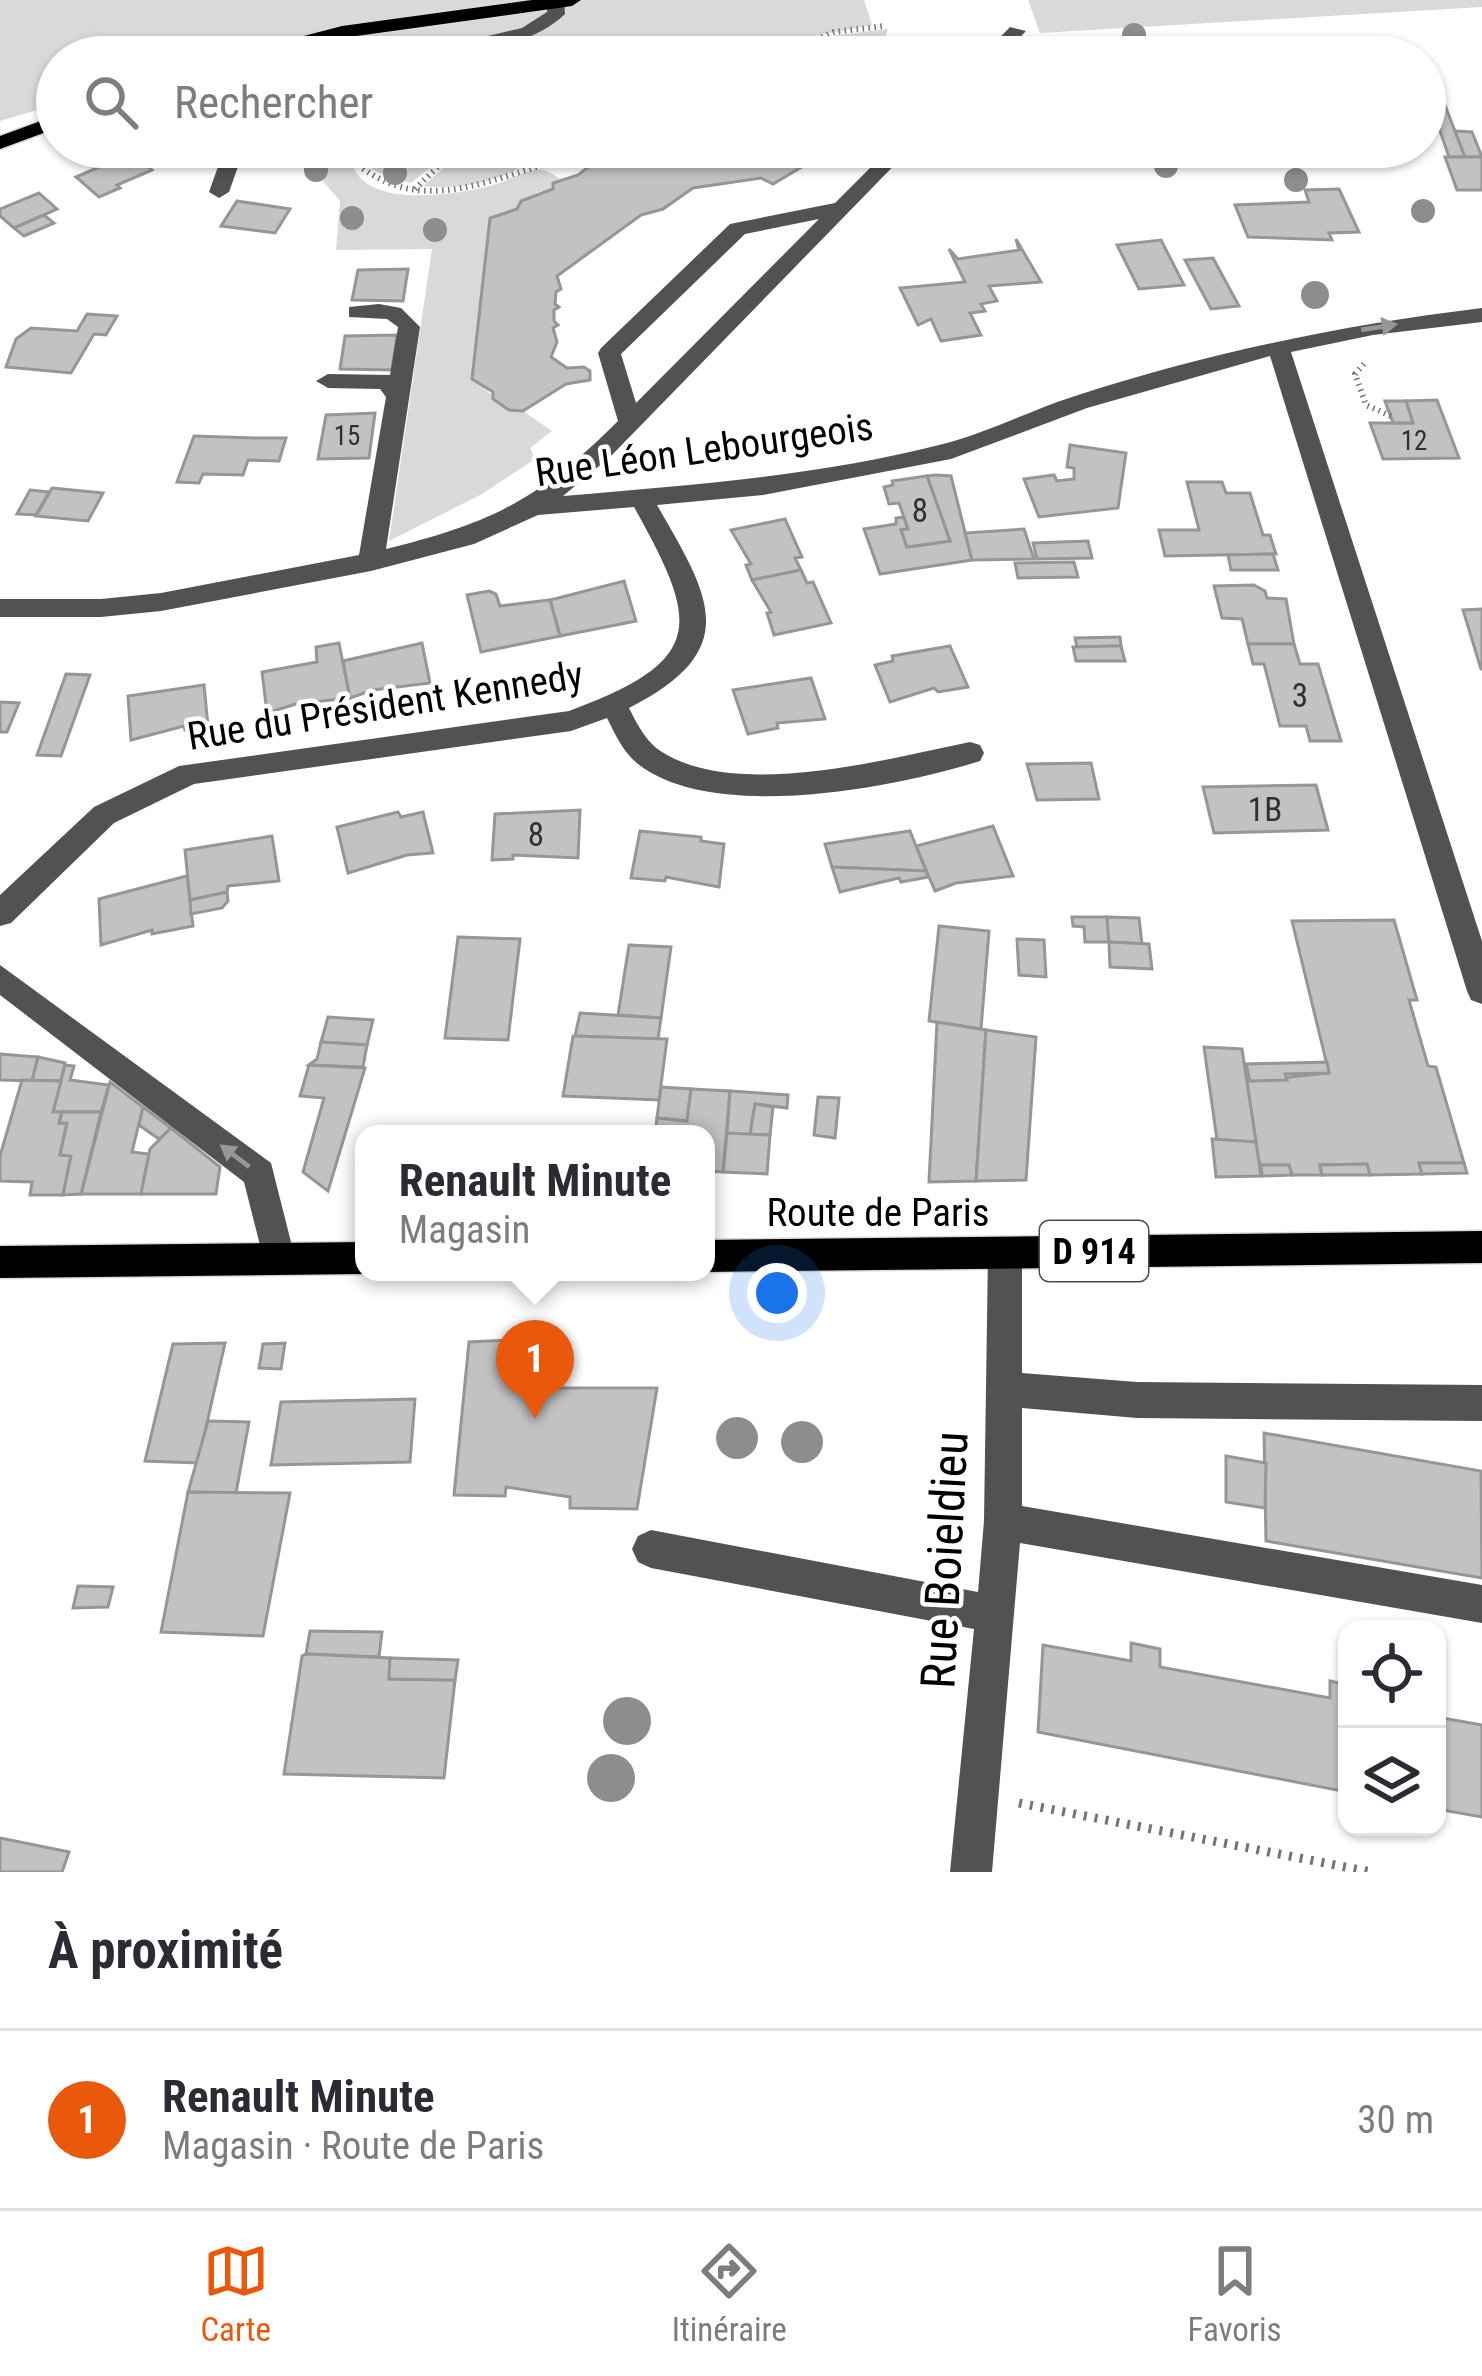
<!DOCTYPE html>
<html lang="fr">
<meta charset="utf-8">
<style>
body{margin:0;font-family:"Roboto Condensed",sans-serif;background:#f7f7f7;color:#2b2b33}
.controls{position:absolute;right:36px;bottom:36px;display:grid;overflow:hidden;border-radius:24px;box-shadow:0 3px 9px #0004}
.controls button{width:108px;height:108px;display:grid;place-items:center;padding:0;border:0;border-bottom:3px solid #e1e1e2;background:#fff;color:#2b2b33;font:60px sans-serif}
.you{position:absolute;left:777px;top:1293px;width:42px;height:42px;margin:-30px;border:9px solid #fff;border-radius:50%;background:#1a73e8;box-shadow:0 0 0 18px #1a73e833}
.badge{display:grid;place-items:center;width:78px;height:78px;border-radius:50%;background:#ea580c;color:#fff;font-size:39px;font-weight:700}
.pin{position:absolute;translate:-50% -99px;filter:drop-shadow(0 3px 6px #0008)}
.pin::after{content:'';position:absolute;top:63px;width:42px;height:36px;background:inherit;clip-path:polygon(0 0,100% 0,50% 100%)}
.popup{position:absolute;left:355px;top:1125px;width:360px;height:156px;box-sizing:border-box;display:grid;place-content:center;border-radius:24px;background:#fff;filter:drop-shadow(0 3px 9px #0005);font-size:39px;white-space:nowrap;color:#7c7c81}
.popup b{font-size:45px;color:#2b2b33}
.popup::after{content:'';position:absolute;left:50%;top:100%;margin-left:-24px;border:24px solid transparent;border-top-color:#fff}
.list{margin:0;padding:0;list-style:none}
h2{display:flex;justify-content:space-between;align-items:center;height:156px;margin:0;padding:0 48px;font-size:51px}
h2 small{font-size:39px;font-weight:400;color:#7c7c81}
.list li{display:grid;grid-template-columns:78px 1fr auto;gap:36px;align-items:center;box-sizing:border-box;height:180px;padding:0 48px;border-top:3px solid #e1e1e2}
.list b{display:block;font-size:45px;white-space:nowrap}
.list p{margin:0;font-size:39px;white-space:nowrap;color:#7c7c81}
.list em{font-size:39px;font-style:normal;color:#7c7c81}
.icon{flex:none;width:66px;height:66px;fill:none;stroke:currentColor;stroke-width:2;stroke-linecap:round;stroke-linejoin:round}
.map{position:relative;flex:none;width:1482px;height:1872px;overflow:hidden}
.search{position:absolute;background:#fff;box-shadow:0 3px 9px #0004;left:36px;right:36px;top:36px;height:132px;display:flex;align-items:center;gap:30px;box-sizing:border-box;padding:0 42px;border-radius:66px;color:#7c7c81;font-size:45px}
.sheet{height:336px;background:#fff}
nav{display:flex;justify-content:space-around;align-items:center;box-sizing:border-box;height:168px;border-top:3px solid #e1e1e2;background:#fff;font-size:33px;color:#7c7c81}
nav a{display:grid;justify-items:center;gap:6px}
nav .on{color:#ea580c}
.map>svg:first-child{display:block}
.green{fill:#d9d9d9}
.building{fill:#c2c2c2;stroke:#969696;stroke-width:3}
.lines{fill:none;stroke-linecap:round;stroke-linejoin:round}
.major-casing{stroke:#dbdbdb;stroke-width:3}
.path-far1{stroke:#747474;stroke-width:6;stroke-dasharray:1.5 4.5;stroke-linecap:butt}
.path{stroke:#747474;stroke-width:9;stroke-dasharray:3 8;stroke-linecap:butt}
.minor{fill:#525252;fill-rule:evenodd}
.major{fill:#000;fill-rule:evenodd}
.tree{fill:#8d8d8d}
.oneway{fill:#979797}
.labels{text-anchor:middle;stroke-width:9;stroke-linejoin:round;paint-order:stroke}
.far-number-label{font-size:27px;fill:#303030}
.number-label{font-size:33px;fill:#303030}
.shield{fill:#fff;stroke:#4c4c4c;stroke-width:3}
.shield-label{font-size:36px;font-weight:bold;fill:#000}
.street-label{font-size:39px;fill:#000;stroke:#fff}
.near-street-label{font-size:48px;fill:#000;stroke:#fff}
</style>
<div class="map">
<svg width="1482" height="1872" viewBox="0 0 1482 1872">
<rect width="100%" height="100%" fill="#fff"/>
<g class="green">
<path d="M 0,0 L 864,0 L 872,25 L 815,36 L 769,57 L 57,57 L 57,104 L 0,121 Z"/>
<path d="M 1028,0 L 1482,0 L 1482,7 L 1040,33 Z"/>
<path d="M 888,29 L 883,44 L 840,48 L 826,57 L 790,53 L 838,35 Z"/>
<path d="M 293,147 L 351,147 C 346,212 450,196 490,186 C 505,182 520,173 534,170 C 545,168 552,174 560,179 L 553,189 L 538,192 L 517,209 L 490,218 L 472,378 L 508,409 L 523,411 L 552,431 L 530,448 L 535,459 L 482,494 L 389,541 L 432,249 L 336,250 L 340,201 Z"/>
<path d="M 363,147 L 446,147 L 451,151 L 411,183 L 377,172 L 362,161 Z"/>
<path d="M 484,147 L 540,147 C 521,180 460,191 423,186 L 452,160 Z"/>
</g>
<g class="building">
<path d="M 883,44 L 908,51 L 909,57 L 826,57 L 839,48 Z"/>
<path d="M 1425,74 L 1432,74 L 1446,108 L 1432,108 Z"/>
<path d="M 1432,108 L 1446,108 L 1465,157 L 1449,157 Z"/>
<path d="M 1455,131 L 1472,132 L 1482,157 L 1465,157 Z"/>
<path d="M 689,147 L 706,152 L 712,147 L 802,147 L 788,161 L 800,168 L 773,184 L 761,178 L 693,188 L 663,209 L 641,215 L 557,276 L 561,289 L 556,292 L 555,304 L 559,307 L 554,310 L 554,321 L 558,325 L 553,328 L 557,342 L 551,357 L 567,368 L 584,367 L 590,371 L 590,380 L 566,384 L 523,411 L 509,410 L 493,399 L 493,392 L 472,379 L 490,218 L 517,209 L 521,201 L 553,189 L 553,183 L 578,175 L 600,158 L 617,163 L 622,155 L 640,160 L 644,152 L 662,157 L 667,150 L 676,149 L 684,155 Z"/>
<path d="M 132,153 L 152,170 L 117,185 L 120,188 L 99,197 L 76,177 Z"/>
<path d="M 1445,157 L 1482,157 L 1482,190 L 1457,190 Z"/>
<path d="M 1339,189 L 1359,232 L 1329,233 L 1332,240 L 1248,237 L 1235,205 L 1309,202 L 1305,190 Z"/>
<path d="M 39,193 L 57,209 L 14,228 L 0,216 L 0,209 Z"/>
<path d="M 237,201 L 290,209 L 275,233 L 221,226 Z"/>
<path d="M 44,215 L 54,223 L 24,236 L 14,228 Z"/>
<path d="M 1016,239 L 1041,282 L 989,286 L 997,301 L 981,304 L 985,311 L 970,313 L 981,335 L 941,341 L 931,319 L 918,325 L 900,288 L 965,282 L 949,249 L 958,259 L 1019,250 Z"/>
<path d="M 1161,240 L 1184,285 L 1139,289 L 1117,245 Z"/>
<path d="M 1213,258 L 1239,306 L 1211,309 L 1185,260 Z"/>
<path d="M 408,269 L 403,301 L 352,300 L 358,270 Z"/>
<path d="M 87,314 L 117,316 L 106,335 L 94,334 L 71,373 L 6,367 L 16,339 L 31,328 L 77,331 Z"/>
<path d="M 397,335 L 392,370 L 340,369 L 345,336 Z"/>
<path d="M 1437,400 L 1459,458 L 1383,459 L 1370,423 L 1413,423 L 1406,401 Z"/>
<path d="M 1385,401 L 1406,401 L 1413,423 L 1393,423 Z"/>
<path d="M 375,413 L 369,458 L 318,459 L 326,415 Z"/>
<path d="M 194,436 L 255,438 L 286,438 L 279,461 L 248,460 L 243,475 L 203,474 L 199,483 L 177,482 Z"/>
<path d="M 1070,445 L 1126,453 L 1118,508 L 1039,517 L 1024,479 L 1054,475 L 1057,481 L 1074,479 L 1074,468 L 1067,467 Z"/>
<path d="M 936,475 L 951,476 L 972,560 L 880,574 L 864,529 L 896,524 L 896,518 L 904,517 L 908,529 L 901,530 L 907,547 L 950,541 L 927,476 Z"/>
<path d="M 927,476 L 950,541 L 907,547 L 901,530 L 908,529 L 899,503 L 889,504 L 884,487 L 893,485 L 892,481 Z"/>
<path d="M 1187,482 L 1222,482 L 1226,493 L 1250,493 L 1263,535 L 1270,535 L 1276,554 L 1165,556 L 1159,530 L 1199,530 Z"/>
<path d="M 52,488 L 103,493 L 88,521 L 36,516 Z"/>
<path d="M 30,490 L 49,492 L 36,515 L 17,514 Z"/>
<path d="M 785,519 L 802,557 L 795,558 L 801,570 L 752,580 L 746,565 L 751,564 L 731,530 Z"/>
<path d="M 1024,529 L 1034,559 L 972,560 L 965,533 Z"/>
<path d="M 1088,541 L 1092,558 L 1037,559 L 1033,543 Z"/>
<path d="M 1273,554 L 1278,570 L 1231,570 L 1228,555 Z"/>
<path d="M 1074,562 L 1078,577 L 1018,578 L 1015,563 Z"/>
<path d="M 801,570 L 807,583 L 813,582 L 831,623 L 774,635 L 767,613 L 771,612 L 752,580 Z"/>
<path d="M 624,581 L 636,621 L 560,636 L 550,600 Z"/>
<path d="M 1254,585 L 1265,591 L 1267,598 L 1286,599 L 1294,644 L 1248,644 L 1242,619 L 1222,618 L 1214,586 Z"/>
<path d="M 489,591 L 496,594 L 500,606 L 550,600 L 560,636 L 481,652 L 467,595 Z"/>
<path d="M 1482,609 L 1482,669 L 1481,669 L 1463,610 Z"/>
<path d="M 1120,637 L 1121,646 L 1077,647 L 1075,638 Z"/>
<path d="M 339,643 L 350,698 L 296,704 L 267,713 L 262,672 L 317,662 L 316,647 Z"/>
<path d="M 422,643 L 430,683 L 373,690 L 350,698 L 343,661 Z"/>
<path d="M 1248,644 L 1294,644 L 1300,664 L 1318,664 L 1341,741 L 1310,741 L 1306,726 L 1280,726 L 1264,664 L 1253,664 Z"/>
<path d="M 950,646 L 968,687 L 938,692 L 934,688 L 890,702 L 875,665 L 893,661 L 892,656 Z"/>
<path d="M 1112,646 L 1121,646 L 1125,661 L 1076,661 L 1073,647 Z"/>
<path d="M 66,674 L 90,675 L 61,756 L 37,755 Z"/>
<path d="M 811,678 L 825,719 L 777,723 L 778,728 L 748,734 L 733,690 Z"/>
<path d="M 204,685 L 208,726 L 185,730 L 184,726 L 131,740 L 128,696 Z"/>
<path d="M 0,702 L 19,703 L 7,732 L 0,732 Z"/>
<path d="M 1091,763 L 1099,799 L 1037,800 L 1027,764 Z"/>
<path d="M 1316,785 L 1328,830 L 1214,833 L 1203,787 Z"/>
<path d="M 580,810 L 578,858 L 513,855 L 513,859 L 492,860 L 495,814 Z"/>
<path d="M 398,812 L 401,817 L 423,812 L 433,853 L 407,855 L 348,873 L 337,827 Z"/>
<path d="M 993,826 L 1013,876 L 956,883 L 935,891 L 916,846 Z"/>
<path d="M 640,831 L 701,837 L 701,841 L 724,844 L 719,887 L 666,877 L 665,881 L 631,878 Z"/>
<path d="M 910,831 L 926,871 L 832,867 L 825,844 Z"/>
<path d="M 272,836 L 279,881 L 228,886 L 227,892 L 190,900 L 185,850 Z"/>
<path d="M 832,867 L 926,871 L 928,877 L 901,882 L 899,878 L 840,892 Z"/>
<path d="M 187,876 L 193,926 L 152,934 L 152,930 L 101,945 L 99,899 Z"/>
<path d="M 227,892 L 228,901 L 222,908 L 191,914 L 190,900 Z"/>
<path d="M 1072,917 L 1107,917 L 1109,942 L 1085,942 L 1084,927 L 1073,926 Z"/>
<path d="M 1107,917 L 1139,918 L 1142,944 L 1109,942 Z"/>
<path d="M 1394,920 L 1417,1000 L 1409,1000 L 1428,1066 L 1436,1067 L 1464,1163 L 1419,1163 L 1422,1174 L 1370,1175 L 1367,1164 L 1320,1165 L 1322,1175 L 1292,1175 L 1289,1165 L 1261,1165 L 1261,1176 L 1244,1064 L 1250,1081 L 1329,1073 L 1292,921 Z"/>
<path d="M 939,926 L 989,931 L 981,1029 L 929,1021 Z"/>
<path d="M 458,937 L 520,939 L 508,1040 L 445,1038 Z"/>
<path d="M 1017,939 L 1044,940 L 1046,977 L 1019,975 Z"/>
<path d="M 1109,942 L 1149,944 L 1152,969 L 1110,967 Z"/>
<path d="M 629,945 L 671,947 L 661,1018 L 618,1015 Z"/>
<path d="M 580,1013 L 661,1018 L 658,1039 L 575,1036 Z"/>
<path d="M 328,1017 L 373,1020 L 367,1045 L 321,1042 Z"/>
<path d="M 937,1022 L 986,1030 L 976,1181 L 929,1182 Z"/>
<path d="M 986,1030 L 1036,1037 L 1026,1180 L 976,1181 Z"/>
<path d="M 573,1036 L 667,1039 L 659,1100 L 563,1096 Z"/>
<path d="M 321,1042 L 367,1045 L 363,1067 L 309,1065 L 317,1059 Z"/>
<path d="M 1204,1047 L 1242,1049 L 1256,1142 L 1217,1140 Z"/>
<path d="M 0,1054 L 38,1057 L 32,1081 L 0,1080 Z"/>
<path d="M 38,1057 L 65,1063 L 61,1081 L 32,1081 Z"/>
<path d="M 1327,1062 L 1329,1073 L 1285,1074 L 1287,1080 L 1250,1081 L 1246,1064 Z"/>
<path d="M 65,1065 L 74,1066 L 70,1080 L 109,1085 L 101,1112 L 53,1112 Z"/>
<path d="M 309,1065 L 365,1068 L 328,1191 L 303,1172 L 324,1098 L 300,1096 Z"/>
<path d="M 22,1080 L 61,1081 L 53,1112 L 62,1112 L 59,1123 L 67,1123 L 60,1155 L 71,1156 L 63,1195 L 30,1195 L 32,1182 L 0,1181 L 0,1156 Z"/>
<path d="M 110,1082 L 143,1107 L 132,1152 L 149,1154 L 141,1194 L 81,1194 Z"/>
<path d="M 661,1087 L 691,1089 L 687,1121 L 657,1118 Z"/>
<path d="M 691,1089 L 730,1091 L 723,1172 L 706,1171 L 706,1134 L 655,1134 L 657,1118 L 687,1121 Z"/>
<path d="M 730,1091 L 788,1095 L 787,1108 L 755,1104 L 750,1135 L 727,1133 Z"/>
<path d="M 818,1097 L 839,1098 L 835,1138 L 814,1135 Z"/>
<path d="M 755,1104 L 773,1107 L 770,1135 L 750,1135 Z"/>
<path d="M 143,1107 L 171,1128 L 159,1139 L 139,1125 Z"/>
<path d="M 62,1112 L 101,1112 L 81,1194 L 63,1195 L 71,1156 L 60,1155 L 67,1123 L 59,1123 Z"/>
<path d="M 171,1128 L 220,1167 L 216,1194 L 141,1194 L 150,1149 Z"/>
<path d="M 727,1133 L 770,1135 L 767,1174 L 723,1172 Z"/>
<path d="M 1212,1139 L 1256,1142 L 1261,1176 L 1216,1177 Z"/>
<path d="M 1419,1163 L 1464,1163 L 1467,1173 L 1422,1174 Z"/>
<path d="M 1367,1164 L 1370,1175 L 1322,1175 L 1320,1165 Z"/>
<path d="M 1261,1165 L 1289,1165 L 1292,1175 L 1262,1176 Z"/>
<path d="M 511,1340 L 535,1388 L 657,1388 L 637,1509 L 570,1508 L 570,1497 L 506,1487 L 505,1496 L 454,1495 L 469,1342 Z"/>
<path d="M 225,1343 L 198,1463 L 145,1461 L 173,1344 Z"/>
<path d="M 285,1343 L 281,1369 L 259,1368 L 263,1344 Z"/>
<path d="M 415,1399 L 410,1462 L 271,1465 L 281,1402 Z"/>
<path d="M 208,1421 L 249,1422 L 236,1493 L 188,1492 Z"/>
<path d="M 1264,1433 L 1481,1471 L 1482,1578 L 1266,1541 Z"/>
<path d="M 1226,1456 L 1266,1463 L 1265,1508 L 1226,1502 Z"/>
<path d="M 188,1492 L 290,1493 L 263,1636 L 161,1632 Z"/>
<path d="M 78,1586 L 113,1587 L 108,1607 L 73,1608 Z"/>
<path d="M 310,1631 L 382,1632 L 379,1657 L 306,1654 Z"/>
<path d="M 1131,1643 L 1160,1649 L 1160,1667 L 1330,1698 L 1330,1681 L 1347,1685 L 1347,1792 L 1038,1732 L 1043,1645 L 1131,1661 Z"/>
<path d="M 306,1654 L 390,1658 L 389,1679 L 455,1680 L 444,1778 L 284,1774 L 302,1656 Z"/>
<path d="M 390,1658 L 458,1660 L 455,1680 L 389,1679 Z"/>
<path d="M 1437,1717 L 1482,1725 L 1482,1817 L 1437,1809 Z"/>
<path d="M 0,1838 L 69,1852 L 62,1872 L 0,1872 Z"/>
</g>
<g class="lines">
<g class="major-casing">
<g id="major">
<path d="M 532,0 L 581,0 L 572,6 L 342,38 L 258,57 L 223,57 L 342,26 Z"/>
<path d="M 57,115 L 57,128 L 0,149 L 0,136 Z"/>
<path d="M 1482,1231 L 1482,1263 L 706,1272 L 706,1240 Z"/>
<path d="M 364,1242 L 364,1272 L 369,1272 L 364,1274 L 0,1278 L 0,1246 Z"/>
</g>
</g>
<g class="path-far1">
<path d="M 778,57 L 834,32 L 884,26"/>
<path d="M 357,147 L 358,165 C 433,223 505,167 587,155"/>
<path d="M 415,189 L 449,156 L 476,147"/>
<path d="M 1364,364 L 1355,374 L 1366,405 L 1391,416"/>
</g>
<path class="path" d="M 1019,1803 L 1371,1872"/>
<g class="minor">
<path d="M 548,0 L 564,0 L 565,14 C 527,51 452,57 400,57 L 522,28 L 547,12 Z"/>
<path d="M 1010,27 L 1026,31 L 1002,57 L 981,57 Z"/>
<path d="M 225,147 L 245,147 L 229,192 L 219,198 L 209,192 Z"/>
<path d="M 891,147 L 912,147 L 611,456 L 563,496 C 691,485 819,476 943,444 C 987,433 1029,411 1072,397 C 1206,353 1342,325 1482,308 L 1482,322 L 1373,335 L 1291,352 L 1482,941 L 1482,1004 L 1471,1000 L 1467,991 L 1270,356 L 1087,408 L 951,459 L 763,495 L 657,505 C 708,594 746,649 629,708 C 637,724 646,742 662,752 C 739,800 886,759 970,742 L 980,745 L 984,753 L 980,761 C 895,788 713,823 638,764 C 623,752 615,734 607,718 L 571,731 L 194,784 L 114,823 L 11,923 L 0,926 L 0,895 L 94,807 L 179,766 L 569,711 C 709,660 698,622 634,507 L 538,515 L 474,544 L 371,571 L 161,611 L 101,617 L 0,617 L 0,599 L 101,599 L 161,593 L 359,555 L 386,397 L 380,389 L 328,388 L 316,381 L 328,374 L 390,375 L 398,327 L 387,319 L 349,317 L 349,307 L 379,304 L 401,308 L 420,327 L 386,549 C 492,523 540,499 618,421 L 598,353 L 601,348 L 730,224 L 835,203 ZM 819,219 L 636,403 L 621,354 L 745,234 Z"/>
<path d="M 0,965 L 271,1163 L 295,1258 L 290,1269 L 278,1274 L 266,1269 L 244,1182 L 0,995 Z"/>
<path d="M 1005,1237 L 1017,1242 L 1022,1253 L 1022,1373 L 1137,1382 L 1482,1385 L 1482,1421 L 1137,1418 L 1022,1408 L 1022,1506 L 1482,1585 L 1482,1623 L 1020,1543 L 992,1872 L 950,1872 L 974,1629 L 651,1568 L 638,1562 L 632,1549 L 638,1536 L 651,1530 L 978,1592 L 984,1521 L 988,1253 L 993,1242 Z"/>
</g>
<use href="#major" class="major"/>
</g>
<g class="tree">
<circle cx="1134" cy="35" r="12"/>
<circle cx="1166" cy="166" r="12"/>
<circle cx="316" cy="170" r="12"/>
<circle cx="395" cy="173" r="12"/>
<circle cx="1296" cy="180" r="12"/>
<circle cx="1423" cy="211" r="12"/>
<circle cx="352" cy="218" r="12"/>
<circle cx="435" cy="230" r="12"/>
<circle cx="1315" cy="295" r="14"/>
<circle cx="737" cy="1438" r="21"/>
<circle cx="802" cy="1442" r="21"/>
<circle cx="627" cy="1721" r="24"/>
<circle cx="611" cy="1778" r="24"/>
</g>
<defs><path id="oneway-solid" d="M-6-.8H1V-3.2L6.5 0L1 3.2V.8H-6Z" transform="scale(3)"/></defs>
<g class="oneway">
<use href="#oneway-solid" transform="translate(1379 327) rotate(-9)"/>
<use href="#oneway-solid" transform="translate(235 1156) rotate(-143)"/>
</g>
<g class="labels">
<g class="far-number-label">
<text x="347" y="445">15</text>
<text x="1414" y="450">12</text>
</g>
<g class="number-label">
<text x="920" y="522">8</text>
<text x="1300" y="707">3</text>
<text x="1265" y="821">1B</text>
<text x="536" y="846">8</text>
</g>
<rect class="shield" x="1040" y="1221" width="108" height="60" rx="9"/>
<g class="shield-label">
<text x="1094" y="1264">D 914</text>
</g>
<g class="street-label">
<text transform="translate(704 449) rotate(-8)" y="14">Rue Léon Lebourgeois</text>
<text transform="translate(385 705) rotate(-9)" y="14">Rue du Président Kennedy</text>
<text x="878" y="1226">Route de Paris</text>
</g>
<g class="near-street-label">
<text transform="translate(944 1560) rotate(-87)" y="17">Rue Boieldieu</text>
</g>
</g>
</svg>
<div class="controls">
<button><svg class="icon" aria-label="locate" viewBox="0 0 24 24"><circle cx="12" cy="12" r="6"/><path d="M12 2v4M12 18v4M2 12h4M18 12h4"/></svg></button>
<button><svg class="icon" aria-label="layers" viewBox="0 0 24 24"><path d="M12 4l9 5-9 5-9-5zM3 14l9 5 9-5"/></svg></button>
</div>
<div class="you"></div>
<div class="pin badge" style="left:535px;top:1419px">1</div>
<div class="popup"><b>Renault Minute</b>Magasin</div>
<div class="search"><svg class="icon" aria-label="search" viewBox="0 0 24 24"><circle cx="10" cy="10" r="6"/><path d="M15 15l6 6"/></svg>Rechercher</div>
</div>
<section class="sheet">
<h2>À proximité<small></small></h2>
<ul class="list">
<li><span class="badge">1</span><div><b>Renault Minute</b><p>Magasin · Route de Paris</p></div><em>30 m</em></li>
</ul>
</section>
<nav>
<a class="on"><svg class="icon" aria-label="map" viewBox="0 0 24 24"><path d="M3 6l6-2 6 2 6-2v14l-6 2-6-2-6 2zM9 4v14M15 6v14"/></svg>Carte</a>
<a><svg class="icon" aria-label="directions" viewBox="0 0 24 24"><path d="M12 3l9 9-9 9-9-9zM9 14v-3h6M13 9l2 2-2 2"/></svg>Itinéraire</a>
<a><svg class="icon" aria-label="saved" viewBox="0 0 24 24"><path d="M7 4h10v16l-5-4-5 4z"/></svg>Favoris</a>
</nav>
